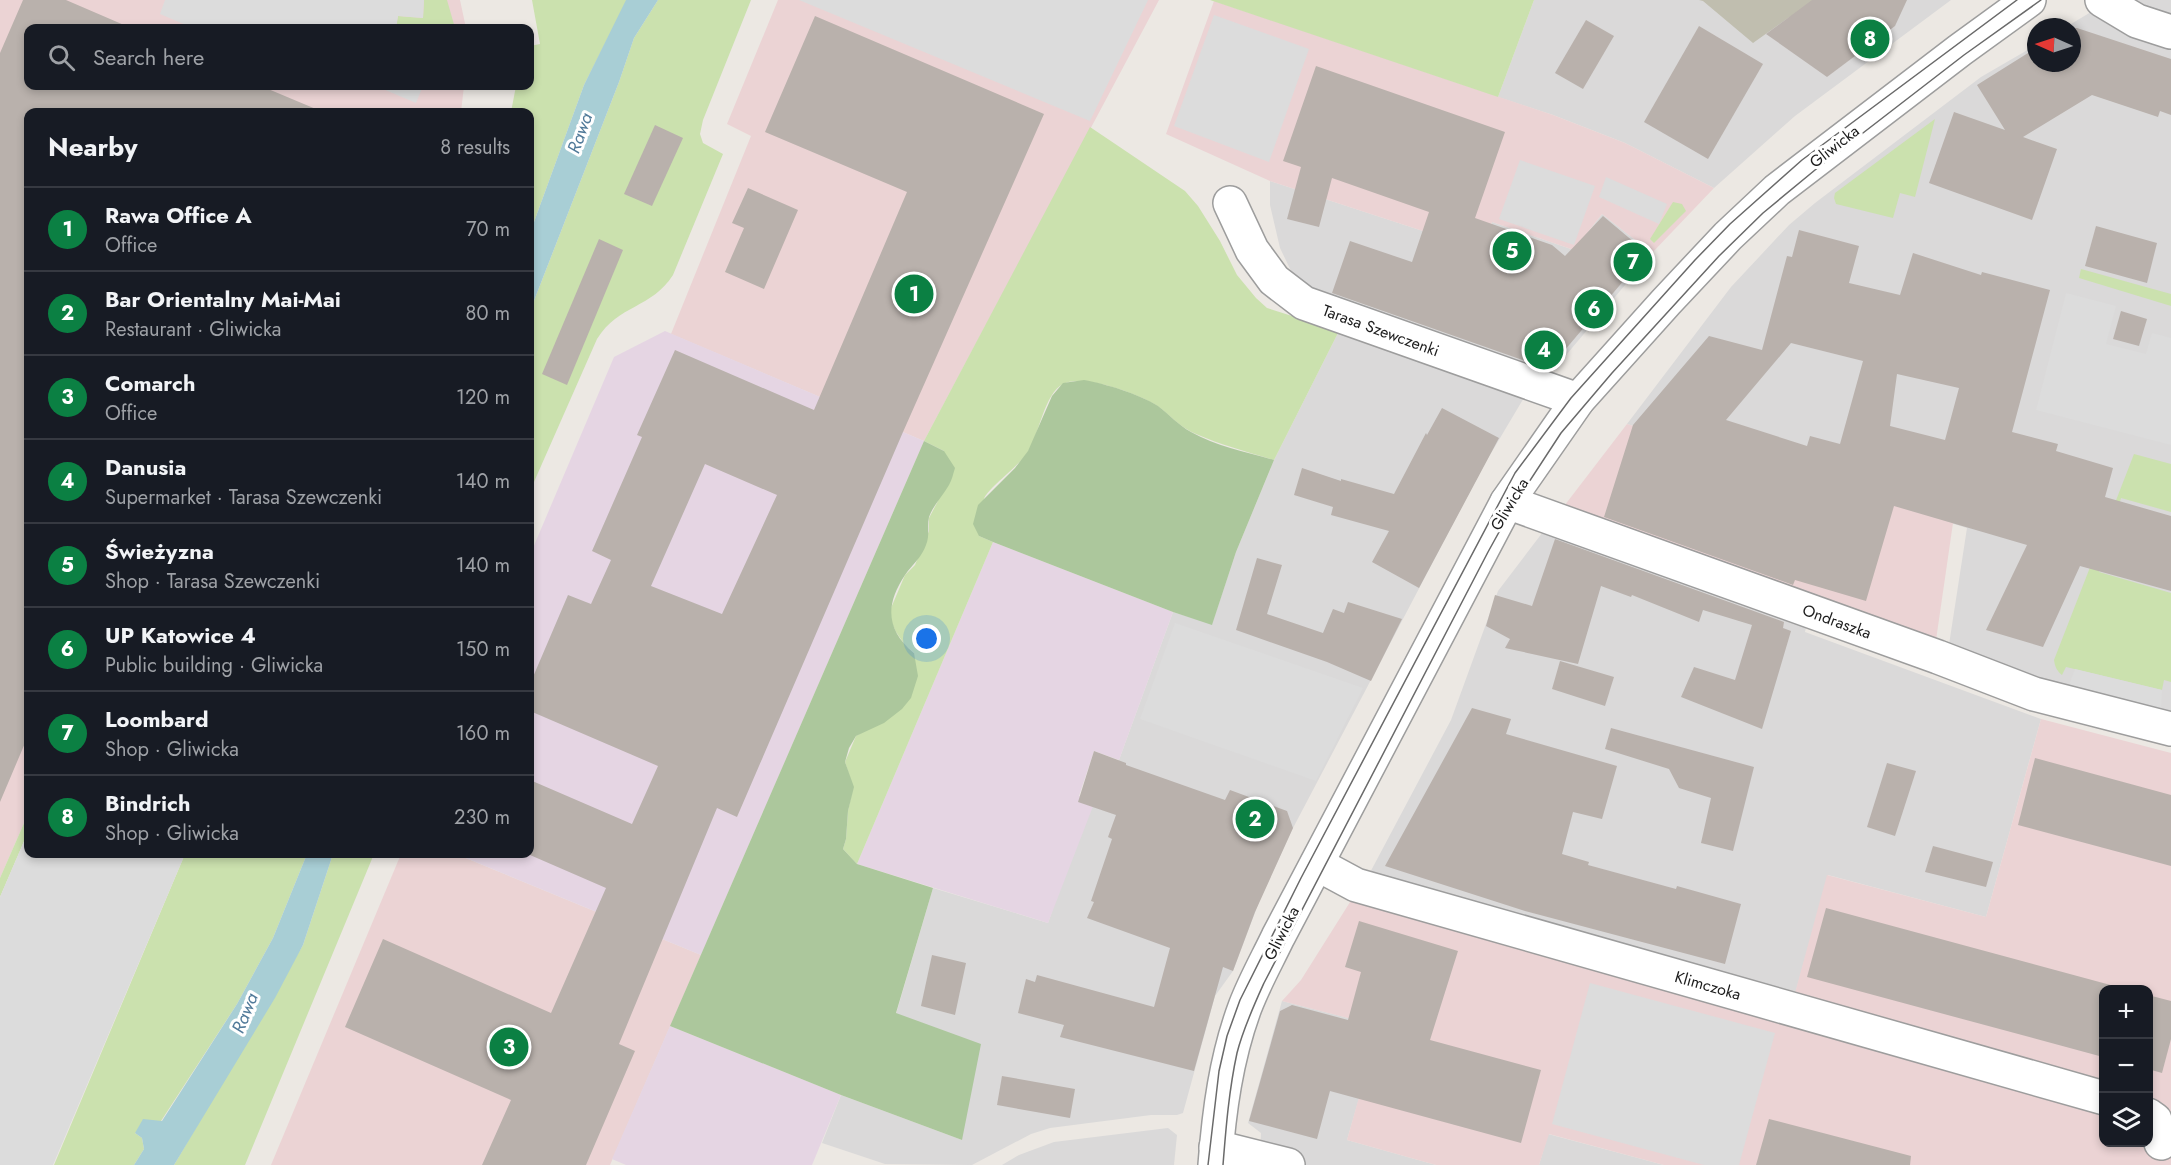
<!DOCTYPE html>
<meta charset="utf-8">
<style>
body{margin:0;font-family:Jost,sans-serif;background:#242831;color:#f1f3f6}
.controls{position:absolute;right:18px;bottom:18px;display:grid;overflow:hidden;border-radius:12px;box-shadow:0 3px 9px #0003}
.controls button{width:54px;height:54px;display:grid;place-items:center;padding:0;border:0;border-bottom:2px solid #363941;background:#171b24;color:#f1f3f6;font:30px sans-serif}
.compass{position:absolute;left:2027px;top:18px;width:54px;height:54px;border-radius:50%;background:#171b24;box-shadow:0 3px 9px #0003;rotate:273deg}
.you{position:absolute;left:927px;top:639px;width:21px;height:21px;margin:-15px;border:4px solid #fff;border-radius:50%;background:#1a73e8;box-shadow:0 0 0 9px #1a73e833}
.badge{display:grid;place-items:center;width:39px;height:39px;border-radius:50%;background:#0b8043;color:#fff;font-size:20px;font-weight:700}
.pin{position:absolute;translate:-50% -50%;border:3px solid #fff;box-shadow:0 2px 6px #0006}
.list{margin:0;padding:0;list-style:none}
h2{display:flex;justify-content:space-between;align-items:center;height:78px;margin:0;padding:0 24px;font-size:26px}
h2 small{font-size:20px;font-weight:400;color:#9ea1a6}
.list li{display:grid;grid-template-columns:39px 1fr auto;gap:18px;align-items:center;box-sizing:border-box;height:84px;padding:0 24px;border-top:2px solid #363941}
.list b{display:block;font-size:22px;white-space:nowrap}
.list p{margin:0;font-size:20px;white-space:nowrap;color:#9ea1a6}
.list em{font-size:20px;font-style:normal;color:#9ea1a6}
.icon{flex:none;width:33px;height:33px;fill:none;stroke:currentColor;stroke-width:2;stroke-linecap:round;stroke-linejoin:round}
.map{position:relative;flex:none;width:2171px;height:1165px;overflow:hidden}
.search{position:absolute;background:#171b24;box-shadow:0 3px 9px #0003;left:24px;top:24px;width:510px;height:66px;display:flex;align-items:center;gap:15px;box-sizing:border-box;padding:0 21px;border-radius:12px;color:#9ea1a6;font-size:22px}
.panel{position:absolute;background:#171b24;box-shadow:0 3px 9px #0003;left:24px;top:108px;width:510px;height:750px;border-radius:12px}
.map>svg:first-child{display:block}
.residential{fill:#dad9d9}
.commercial{fill:#ebd3d4;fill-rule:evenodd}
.industrial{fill:#e5d5e3}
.construction{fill:#c0beaf}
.grass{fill:#cbe1ae}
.forest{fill:#acc79c}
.parking{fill:#dcdcdc}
.water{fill:#a8ced5}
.building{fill:#b9b1ac;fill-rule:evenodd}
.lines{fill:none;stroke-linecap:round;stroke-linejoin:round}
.minor-casing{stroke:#9d9d9d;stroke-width:36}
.minor{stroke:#fff;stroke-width:33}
.tram{stroke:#6a6a6a;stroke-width:1.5}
.labels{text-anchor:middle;stroke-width:6;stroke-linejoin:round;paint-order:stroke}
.street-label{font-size:16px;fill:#1c1c1c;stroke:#fff}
.water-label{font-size:18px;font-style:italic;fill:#517a99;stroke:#fff}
</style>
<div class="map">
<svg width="2171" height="1165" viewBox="0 0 2171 1165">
<rect width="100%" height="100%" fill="#ece8e3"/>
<g class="residential">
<path d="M 1534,0 L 1951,0 L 1795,116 L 1714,188 L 1625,143 L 1553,115 L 1498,97 Z"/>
<path d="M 2114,0 L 2171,0 L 2171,25 Z"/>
<path d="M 2101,6 L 2171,39 L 2171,718 L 2029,681 L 1948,651 L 1967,528 L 1627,424 L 1731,287 L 1789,225 L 1815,203 L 1981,77 L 2036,45 L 2036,63 L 2072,63 L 2072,27 L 2066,27 Z"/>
<path d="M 1270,181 L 1481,250 L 1492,222 L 1574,250 L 1602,214 L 1652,253 L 1556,367 L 1545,371 L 1318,298 L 1293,275 L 1280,248 L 1270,205 Z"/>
<path d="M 1339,331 L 1525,396 L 1484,465 L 1293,828 L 1259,902 L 1233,971 L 1215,996 L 1183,1113 L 1177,1115 L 1151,1115 L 1050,1128 L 1031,1134 L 972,1165 L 885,1164 L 822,1143 L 841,1095 L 962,1140 L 896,1014 L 933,888 L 1048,923 L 1090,800 L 1119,760 L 1173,612 L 1212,624 L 1236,552 L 1274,460 Z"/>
<path d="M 1549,524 L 1808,617 L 1805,632 L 2041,719 L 1986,917 L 1828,875 L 1794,998 L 1365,882 L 1451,720 L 1498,591 Z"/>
<path d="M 1282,1001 L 1380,1026 L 1347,1140 L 1436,1165 L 1302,1165 L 1260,1153 L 1261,1133 L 1248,1123 Z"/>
<path d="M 1168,1128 L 1177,1135 L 1174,1165 L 1002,1165 L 1019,1155 L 1054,1142 Z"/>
<path d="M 1548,1134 L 1664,1165 L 1539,1165 Z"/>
</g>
<g class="commercial">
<path d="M 0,0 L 460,0 L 466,28 L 28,28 L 28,86 L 464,86 L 461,112 L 28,112 L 28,814 L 0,878 Z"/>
<path d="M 778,0 L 1159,0 L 924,441 L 671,334 L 751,136 L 727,124 Z"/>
<path d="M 1214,1 L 1553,115 L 1625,143 L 1714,188 L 1652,253 L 1602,214 L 1574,250 L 1492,222 L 1481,250 L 1270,181 L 1166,134 Z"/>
<path d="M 1627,424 L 1953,523 L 1935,647 L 1558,514 Z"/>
<path d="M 2041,719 L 2171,753 L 2171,1165 L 1664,1165 L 1549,1134 L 1539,1165 L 1436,1165 L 1347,1140 L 1379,1026 L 1282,1001 L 1301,980 L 1357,891 L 1789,1015 L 1827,875 L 1986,917 ZM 2104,990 L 2148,990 L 2148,1142 L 2104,1142 Z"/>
<path d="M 401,854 L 456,854 L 701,955 L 610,1165 L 271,1165 Z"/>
</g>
<g class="industrial">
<path d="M 665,331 L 924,441 L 701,955 L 456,854 L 530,854 L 530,555 L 614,357 Z"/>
<path d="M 993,542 L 1173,612 L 1119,760 L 1094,751 L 1079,796 L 1095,801 L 1048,923 L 857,864 Z"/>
<path d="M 670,1026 L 841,1095 L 812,1165 L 626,1165 L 612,1159 Z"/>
</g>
<path class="construction" d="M 1699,0 L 1822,0 L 1788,18 L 1753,43 L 1703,1 Z"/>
<g class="grass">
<path d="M 424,0 L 447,0 L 455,28 L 396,28 L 398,16 L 423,18 Z"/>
<path d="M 532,0 L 627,0 L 584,85 L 530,233 L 530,112 L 511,112 L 516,86 L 530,86 L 530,46 L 540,44 Z"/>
<path d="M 658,0 L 751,0 L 703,120 L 700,134 L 703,143 L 723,154 L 673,275 C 651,309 619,304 597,339 L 530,491 L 530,311 L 619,82 L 634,38 Z"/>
<path d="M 1210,0 L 1534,0 L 1498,97 Z"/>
<path d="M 1935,119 L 1915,197 L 1900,193 L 1893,218 L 1836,204 L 1834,198 L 1835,193 Z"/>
<path d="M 1090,127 L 1185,191 L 1198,206 L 1220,241 L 1237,275 L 1256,298 L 1267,308 L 1339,331 L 1274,460 C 1248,452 1221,445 1196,434 C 1181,428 1171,416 1159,407 C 1142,395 1083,373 1063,384 C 1044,394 1039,435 1028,452 C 1019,466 987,489 984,499 C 981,510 981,524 979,536 L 993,542 L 857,864 L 843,849 L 846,839 L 848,811 L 853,787 L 845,762 L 856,736 L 868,729 L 914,653 L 905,645 L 896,632 L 890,619 L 891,608 L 905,575 L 915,565 L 929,531 L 929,518 L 938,501 L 944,451 L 924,441 Z"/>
<path d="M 1673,202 L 1682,204 L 1686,211 L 1654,243 L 1650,239 Z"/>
<path d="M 2081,269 L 2171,294 L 2171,306 L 2079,278 Z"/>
<path d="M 2134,454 L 2171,464 L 2171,512 L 2121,498 L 2099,572 L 2171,593 L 2171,682 L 2164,680 L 2162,690 L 2066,667 L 2062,675 C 2057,671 2055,667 2054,660 Z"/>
<path d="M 28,814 L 28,832 L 0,897 L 0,878 Z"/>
<path d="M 185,854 L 307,854 L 273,938 L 237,1004 L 161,1121 L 135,1133 L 142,1138 L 144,1149 L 134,1165 L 54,1165 Z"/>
<path d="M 333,854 L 374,854 L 245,1165 L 174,1165 L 303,945 Z"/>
</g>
<g class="forest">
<path d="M 1084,380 C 1106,384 1139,394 1158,406 C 1169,414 1178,425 1191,432 C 1216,446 1246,452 1274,460 L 1236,552 L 1212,625 L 1173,612 L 993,542 L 979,536 L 973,524 L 978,505 L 1015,468 L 1028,451 L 1052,396 L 1063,383 Z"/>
<path d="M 924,441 L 944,451 L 955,468 C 953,474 952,480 949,485 C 943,496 933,505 929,517 C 927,526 930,536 926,545 C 922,557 912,565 905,575 C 885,605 886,630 914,653 L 918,676 L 911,698 L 902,709 L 884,723 L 856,736 L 849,748 L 845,762 L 854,787 L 848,811 L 846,839 L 843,849 L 857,864 L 933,888 L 896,1013 L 981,1044 L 962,1140 L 841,1095 L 670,1026 Z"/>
</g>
<g class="parking">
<path d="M 165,0 L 424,0 L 423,18 L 398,16 L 396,28 L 193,28 L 160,14 Z"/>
<path d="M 799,0 L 1148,0 L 1090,121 Z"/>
<path d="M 1214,15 L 1309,49 L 1269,162 L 1174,126 Z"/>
<path d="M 376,86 L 423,86 L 416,103 Z"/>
<path d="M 1520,160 L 1595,186 L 1574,245 L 1499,219 Z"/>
<path d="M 1606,177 L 1667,204 L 1659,224 L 1599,197 Z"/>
<path d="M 2066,293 L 2116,306 L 2106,344 L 2146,354 L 2152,333 L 2171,338 L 2171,445 L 2036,410 Z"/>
<path d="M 1175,623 L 1363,688 L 1316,781 L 1140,719 Z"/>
<path d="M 2075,669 L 2162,690 L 2161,711 L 2068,687 Z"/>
<path d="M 28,832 L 28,854 L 185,854 L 53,1165 L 0,1165 L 0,897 Z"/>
<path d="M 1590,983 L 1775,1033 L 1739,1165 L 1704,1165 L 1552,1124 Z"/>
</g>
<g class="water">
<path d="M 626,0 L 658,0 L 634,38 L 619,82 L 530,311 L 530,233 L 584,85 Z"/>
<path d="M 307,854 L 333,854 L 303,945 L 275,998 L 174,1165 L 134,1165 L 144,1149 L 142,1138 L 135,1133 L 143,1119 L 162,1121 L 237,1004 L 273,938 Z"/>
</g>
<g class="building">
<path d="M 23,0 L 66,0 L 131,28 L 28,28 L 28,86 L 261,86 L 323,112 L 28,112 L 28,736 L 0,802 L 0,53 Z"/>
<path d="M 1812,0 L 1907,0 L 1895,26 L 1827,77 L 1766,34 Z"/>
<path d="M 815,16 L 1044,114 L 903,432 L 737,817 L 717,808 L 619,1044 L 635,1051 L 586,1165 L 482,1165 L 511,1100 L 345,1027 L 383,939 L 551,1013 L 606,888 L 530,855 L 530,780 L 632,824 L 658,766 L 530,711 L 530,684 L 568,595 L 591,604 L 611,560 L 592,551 L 642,437 L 637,435 L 675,350 L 814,410 L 907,192 L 765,132 ZM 705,464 L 777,495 L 722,614 L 651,586 Z"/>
<path d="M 1586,20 L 1614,36 L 1583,89 L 1555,73 Z"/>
<path d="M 1699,26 L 1763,64 L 1708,159 L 1644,122 Z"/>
<path d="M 2072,28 L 2077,28 L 2171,59 L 2171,115 L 2160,111 L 2158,117 L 2092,95 L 2023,137 L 2057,149 L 2032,220 L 1929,183 L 1954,112 L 2005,130 L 1977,85 L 2036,48 L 2036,63 L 2072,63 Z"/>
<path d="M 1316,66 L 1505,132 L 1475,218 L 1552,245 L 1565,256 L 1603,216 L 1647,253 L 1553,364 L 1542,367 L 1332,293 L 1350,241 L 1412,262 L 1429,212 L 1332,178 L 1319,227 L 1287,219 L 1301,167 L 1283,161 Z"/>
<path d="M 655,125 L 683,138 L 652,206 L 624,194 Z"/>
<path d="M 748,188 L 798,210 L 764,289 L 725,272 L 744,228 L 732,223 Z"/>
<path d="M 2096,226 L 2157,243 L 2147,283 L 2085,266 Z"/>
<path d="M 1799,230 L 1859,246 L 1849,283 L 1900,295 L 1913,253 L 1981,275 L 1982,272 L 2050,290 L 2012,432 L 2058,444 L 2056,451 L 2113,468 L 2105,497 L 2171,516 L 2171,591 L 2080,566 L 2043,647 L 1986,630 L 2027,545 L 1894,506 L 1866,601 L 1795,580 L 1793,585 L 1604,517 L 1633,425 L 1709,336 L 1762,350 L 1787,256 L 1792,257 ZM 1791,343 L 1863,361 L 1840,444 L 1810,436 L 1807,446 L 1726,420 ZM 1897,374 L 1959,388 L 1945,440 L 1890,426 Z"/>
<path d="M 599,239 L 623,250 L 567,385 L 542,374 Z"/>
<path d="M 2121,311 L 2147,319 L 2139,346 L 2113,339 Z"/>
<path d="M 1442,408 L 1499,438 L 1419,588 L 1372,562 L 1389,531 L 1331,515 L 1333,507 L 1294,495 L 1302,468 L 1341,481 L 1341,479 L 1394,494 L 1426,433 L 1427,435 Z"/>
<path d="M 1555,539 L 1784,622 L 1783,628 L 1791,631 L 1762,729 L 1681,697 L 1694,667 L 1735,680 L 1752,625 L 1703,610 L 1699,622 L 1632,595 L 1631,597 L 1601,586 L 1578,664 L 1505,648 L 1510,639 L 1486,626 L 1495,595 L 1532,606 Z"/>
<path d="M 1257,558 L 1282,565 L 1267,614 L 1323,633 L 1333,609 L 1344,613 L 1348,602 L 1402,619 L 1371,681 L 1327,662 L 1236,630 Z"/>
<path d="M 1560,661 L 1614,677 L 1605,706 L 1552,689 Z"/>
<path d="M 1472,708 L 1511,719 L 1506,734 L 1617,766 L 1602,819 L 1573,812 L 1562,854 L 1589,862 L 1588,865 L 1676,889 L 1677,886 L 1741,904 L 1725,964 L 1525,911 L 1385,866 Z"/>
<path d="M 1611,728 L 1754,767 L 1733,851 L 1701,843 L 1711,798 L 1679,788 L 1669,769 L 1605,749 Z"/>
<path d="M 1094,751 L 1126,763 L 1126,765 L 1225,800 L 1230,790 L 1287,811 L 1293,828 L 1255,912 L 1233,971 L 1223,967 L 1194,1071 L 1060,1037 L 1064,1025 L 1018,1013 L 1026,979 L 1035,982 L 1037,975 L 1154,1007 L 1170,948 L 1087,918 L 1094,902 L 1091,901 L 1112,839 L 1108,837 L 1116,815 L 1078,802 Z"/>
<path d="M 2035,758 L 2171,795 L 2171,866 L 2018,825 Z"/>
<path d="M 1887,763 L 1916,771 L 1895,836 L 1867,827 Z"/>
<path d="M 1933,846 L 1993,862 L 1986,887 L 1925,872 Z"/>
<path d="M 1826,908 L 2129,990 L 2103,990 L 2103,1057 L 1807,977 Z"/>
<path d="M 1359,921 L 1458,951 L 1430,1040 L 1541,1070 L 1521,1143 L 1330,1091 L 1317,1139 L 1249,1121 L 1280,1011 L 1292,1005 L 1348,1020 L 1361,972 L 1345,967 Z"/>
<path d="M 932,955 L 966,963 L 955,1015 L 921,1006 Z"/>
<path d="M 2148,995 L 2171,1001 L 2171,1039 L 2162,1073 L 2148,1069 Z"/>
<path d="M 1002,1076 L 1075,1089 L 1070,1118 L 997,1105 Z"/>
<path d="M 1769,1119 L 1911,1156 L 1910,1165 L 1756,1165 Z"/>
</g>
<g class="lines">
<g class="minor-casing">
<g id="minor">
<path d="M 2102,0 L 2137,21 L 2171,32"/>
<path d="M 1230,203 L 1252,250 L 1274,280 L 1304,303 L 1578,400"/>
<path d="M 1507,502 L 1938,657 L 2034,694 L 2171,729"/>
<path d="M 1317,864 L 1356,885 L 2104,1098"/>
<path d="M 2148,1115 L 2155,1120 L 2161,1143"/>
<path d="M 1216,1147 L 1288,1165"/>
<path d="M 1215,1165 C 1219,1112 1226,1058 1245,1007 C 1254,983 1267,960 1278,937 L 1507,502 L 1578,400 L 1666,302 L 1728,236 L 1777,190 L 1960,50 L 2029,0"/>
</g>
</g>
<use href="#minor" class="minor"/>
<g class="tram">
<path d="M 1208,1165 L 1219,1071 L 1227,1036 L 1240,1000 L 1301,878 L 1515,473 L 1571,398 L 1695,260 L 1730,224 L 1802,160 L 2017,0"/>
<path d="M 1223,1165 C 1226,1127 1229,1090 1237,1053 C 1243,1029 1254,1005 1264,983 L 1488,552 L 1514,505 L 1561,433 L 1612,373 L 1719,256 L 1763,213 L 1815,170 L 1964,55 L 2041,0"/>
</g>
</g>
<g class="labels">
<g class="street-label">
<text transform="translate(1834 146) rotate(-38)" y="6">Gliwicka</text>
<text transform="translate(1381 330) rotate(20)" y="6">Tarasa Szewczenki</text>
<text transform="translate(1509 504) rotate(-59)" y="6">Gliwicka</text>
<text transform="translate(1837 621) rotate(20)" y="6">Ondraszka</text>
<text transform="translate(1281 933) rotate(-63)" y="6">Gliwicka</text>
<text transform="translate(1708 985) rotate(16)" y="6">Klimczoka</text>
</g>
<g class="water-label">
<text transform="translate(580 133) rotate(-70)" y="6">Rawa</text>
<text transform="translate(245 1013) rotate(-68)" y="6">Rawa</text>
</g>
</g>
</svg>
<div class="controls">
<button>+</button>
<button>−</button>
<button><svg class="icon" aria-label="layers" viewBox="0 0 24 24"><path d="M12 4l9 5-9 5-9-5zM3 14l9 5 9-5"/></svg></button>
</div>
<svg class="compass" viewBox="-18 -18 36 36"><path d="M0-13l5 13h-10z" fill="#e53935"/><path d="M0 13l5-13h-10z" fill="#9ea1a6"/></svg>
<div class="you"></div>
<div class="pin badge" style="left:914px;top:294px">1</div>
<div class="pin badge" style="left:1255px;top:819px">2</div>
<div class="pin badge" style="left:509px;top:1047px">3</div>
<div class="pin badge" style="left:1544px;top:350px">4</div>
<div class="pin badge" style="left:1512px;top:251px">5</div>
<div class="pin badge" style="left:1594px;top:309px">6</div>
<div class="pin badge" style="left:1633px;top:262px">7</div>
<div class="pin badge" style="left:1870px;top:39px">8</div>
<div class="search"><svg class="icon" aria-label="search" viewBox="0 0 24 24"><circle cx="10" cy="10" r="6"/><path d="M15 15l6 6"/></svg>Search here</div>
<section class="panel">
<h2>Nearby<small>8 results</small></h2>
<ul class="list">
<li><span class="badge">1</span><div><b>Rawa Office A</b><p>Office</p></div><em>70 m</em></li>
<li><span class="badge">2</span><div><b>Bar Orientalny Mai-Mai</b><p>Restaurant · Gliwicka</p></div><em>80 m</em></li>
<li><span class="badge">3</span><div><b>Comarch</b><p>Office</p></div><em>120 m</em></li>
<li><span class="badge">4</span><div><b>Danusia</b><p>Supermarket · Tarasa Szewczenki</p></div><em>140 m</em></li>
<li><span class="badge">5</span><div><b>Świeżyzna</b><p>Shop · Tarasa Szewczenki</p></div><em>140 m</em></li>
<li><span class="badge">6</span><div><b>UP Katowice 4</b><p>Public building · Gliwicka</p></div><em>150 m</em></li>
<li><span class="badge">7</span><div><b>Loombard</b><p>Shop · Gliwicka</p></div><em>160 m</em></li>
<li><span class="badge">8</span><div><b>Bindrich</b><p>Shop · Gliwicka</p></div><em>230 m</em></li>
</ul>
</section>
</div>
